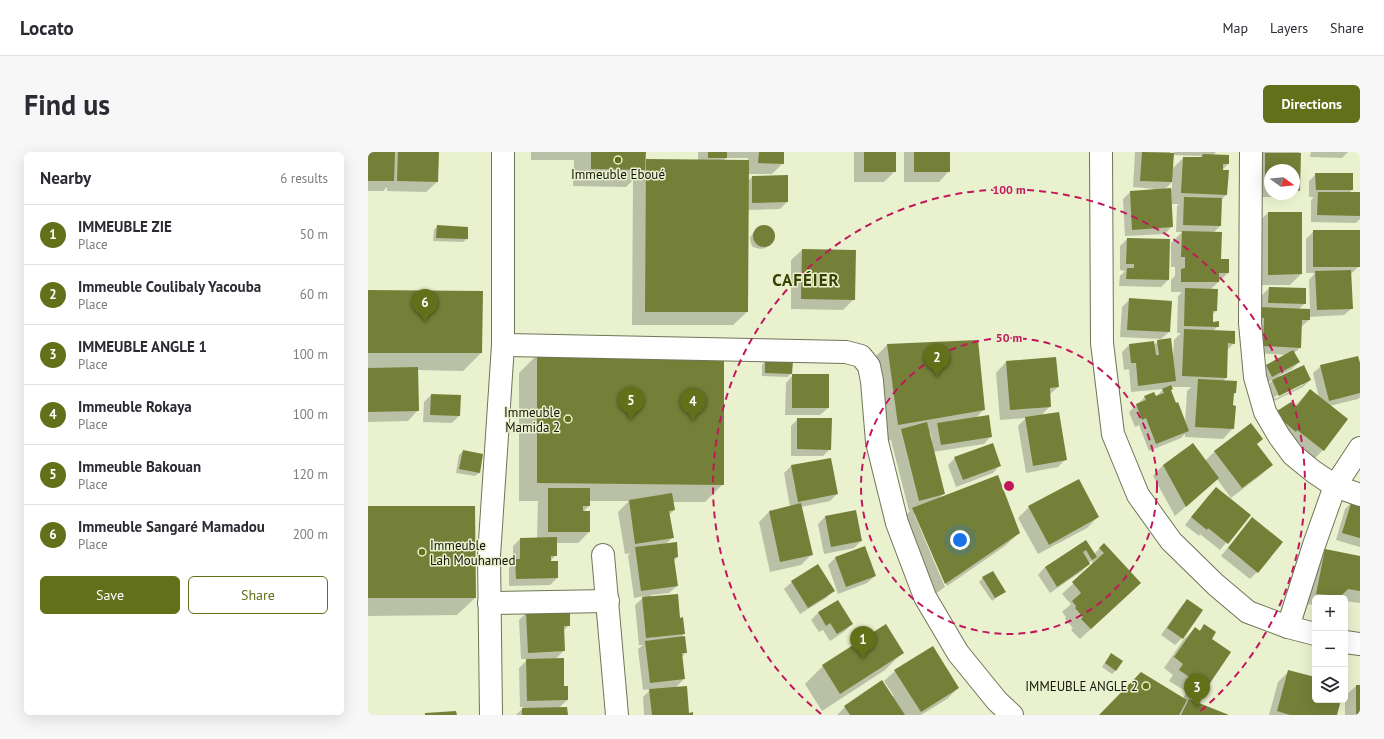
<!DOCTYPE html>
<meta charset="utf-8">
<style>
body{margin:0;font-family:"PT Sans",sans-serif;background:#f7f7f7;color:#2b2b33}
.controls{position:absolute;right:12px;bottom:12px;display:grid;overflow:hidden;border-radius:6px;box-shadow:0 4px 16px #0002}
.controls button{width:36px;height:36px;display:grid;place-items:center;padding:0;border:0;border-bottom:1px solid #e1e1e2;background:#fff;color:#2b2b33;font:20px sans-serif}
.compass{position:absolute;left:896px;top:12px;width:36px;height:36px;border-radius:50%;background:#fff;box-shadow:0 4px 16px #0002;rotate:105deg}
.you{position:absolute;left:592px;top:388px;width:14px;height:14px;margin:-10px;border:3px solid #fff;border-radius:50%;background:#1a73e8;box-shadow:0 0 0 6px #1a73e833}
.badge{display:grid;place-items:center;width:26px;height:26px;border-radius:50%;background:#63701a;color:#fff;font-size:13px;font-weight:700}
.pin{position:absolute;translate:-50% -33px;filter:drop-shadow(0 1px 2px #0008)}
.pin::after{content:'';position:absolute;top:21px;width:14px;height:12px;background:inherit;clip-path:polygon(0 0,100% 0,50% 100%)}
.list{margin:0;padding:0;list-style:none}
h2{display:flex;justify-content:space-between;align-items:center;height:52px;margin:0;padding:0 16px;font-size:17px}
h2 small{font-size:13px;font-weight:400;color:#7c7c81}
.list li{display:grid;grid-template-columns:26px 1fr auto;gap:12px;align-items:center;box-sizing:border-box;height:60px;padding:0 16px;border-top:1px solid #e1e1e2}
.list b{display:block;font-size:15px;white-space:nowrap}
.list p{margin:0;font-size:13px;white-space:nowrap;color:#7c7c81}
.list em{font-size:13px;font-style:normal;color:#7c7c81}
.actions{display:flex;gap:8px;padding:12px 16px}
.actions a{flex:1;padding:9px 0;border:1px solid #63701a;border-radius:6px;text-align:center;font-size:14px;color:#63701a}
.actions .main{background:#63701a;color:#fff}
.icon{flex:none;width:22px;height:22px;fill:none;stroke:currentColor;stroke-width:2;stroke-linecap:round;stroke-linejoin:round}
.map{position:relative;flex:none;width:992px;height:563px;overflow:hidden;border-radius:6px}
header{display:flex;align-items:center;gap:24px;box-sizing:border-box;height:56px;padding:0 20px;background:#fff;border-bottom:1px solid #e1e1e2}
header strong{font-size:19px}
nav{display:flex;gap:22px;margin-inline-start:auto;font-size:14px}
.intro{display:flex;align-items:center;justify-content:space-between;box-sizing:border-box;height:96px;padding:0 24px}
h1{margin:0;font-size:28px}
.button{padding:10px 18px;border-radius:6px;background:#63701a;color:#fff;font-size:14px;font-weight:700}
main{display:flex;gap:24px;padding:0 24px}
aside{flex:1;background:#fff;border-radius:6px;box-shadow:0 4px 16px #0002}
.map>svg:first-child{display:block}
.shadow{fill:#0003;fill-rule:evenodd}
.building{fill:#748038}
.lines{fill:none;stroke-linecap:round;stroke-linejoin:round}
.minor-casing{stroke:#6f7557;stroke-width:24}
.tertiary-casing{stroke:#6f7557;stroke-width:24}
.minor{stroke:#fff;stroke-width:22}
.tertiary{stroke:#fff;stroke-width:22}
.ring{fill:none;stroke:#c2185b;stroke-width:2;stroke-dasharray:7 5}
.poi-dot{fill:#63701a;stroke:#e9f1cf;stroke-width:1.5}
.labels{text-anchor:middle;stroke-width:3;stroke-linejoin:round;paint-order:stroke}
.poi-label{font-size:13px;fill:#131509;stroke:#e9f1cf;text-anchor:end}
.district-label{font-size:17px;font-weight:bold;letter-spacing:1px;fill:#384002;stroke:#e9f1cf}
.centre{fill:#c2185b;stroke:#e9f1cf;stroke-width:2}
.ring-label{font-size:12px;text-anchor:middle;font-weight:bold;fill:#c2185b;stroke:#e9f1cf;stroke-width:3;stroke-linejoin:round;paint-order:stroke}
</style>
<header>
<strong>Locato</strong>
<nav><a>Map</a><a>Layers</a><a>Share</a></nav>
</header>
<div class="intro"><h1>Find us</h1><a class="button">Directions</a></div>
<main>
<aside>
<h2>Nearby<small>6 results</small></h2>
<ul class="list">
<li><span class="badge">1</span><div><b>IMMEUBLE ZIE</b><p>Place</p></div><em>50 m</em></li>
<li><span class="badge">2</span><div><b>Immeuble Coulibaly Yacouba</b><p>Place</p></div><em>60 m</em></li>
<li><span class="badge">3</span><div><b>IMMEUBLE ANGLE 1</b><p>Place</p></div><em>100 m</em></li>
<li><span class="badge">4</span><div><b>Immeuble Rokaya</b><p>Place</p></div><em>100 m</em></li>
<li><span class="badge">5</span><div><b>Immeuble Bakouan</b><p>Place</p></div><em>120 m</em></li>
<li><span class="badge">6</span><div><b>Immeuble Sangaré Mamadou</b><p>Place</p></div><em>200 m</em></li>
</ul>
<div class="actions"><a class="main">Save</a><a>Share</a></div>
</aside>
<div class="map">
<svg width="992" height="563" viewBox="0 0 992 563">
<rect width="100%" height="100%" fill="#e9f1cf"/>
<g class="shadow">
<path d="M 0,0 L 70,0 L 69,30 L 58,40 L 19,39 L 19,35 L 15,39 L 0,39 Z"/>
<path d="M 163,0 L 277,0 L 276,11 L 279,8 L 330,9 L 330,0 L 415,0 L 415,11 L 404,22 L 380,22 L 379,30 L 384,25 L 419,24 L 419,50 L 412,57 L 379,58 L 379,160 L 365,173 L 264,173 L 265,28 L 258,35 L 205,34 L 206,8 L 163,8 ZM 358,6 L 380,6 L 380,9 L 355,9 Z"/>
<path d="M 486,0 L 527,0 L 527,19 L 516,30 L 486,30 Z"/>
<path d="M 536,0 L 581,0 L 581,19 L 571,30 L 536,30 Z"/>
<path d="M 767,0 L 802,0 L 802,2 L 806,2 L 806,0 L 848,0 L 845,3 L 860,12 L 853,19 L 859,42 L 853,48 L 852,74 L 845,81 L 852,108 L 860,108 L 860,121 L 842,138 L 848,159 L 844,163 L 844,171 L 850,174 L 845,179 L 866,191 L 859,198 L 858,226 L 854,230 L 867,241 L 865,244 L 865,276 L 855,287 L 817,285 L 817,282 L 813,286 L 781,299 L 771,273 L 767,275 L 761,260 L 777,245 L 787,245 L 796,237 L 763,240 L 761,217 L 756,218 L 754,200 L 761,193 L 786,193 L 790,189 L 805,205 L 806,188 L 813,181 L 809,181 L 810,144 L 814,140 L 803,140 L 803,128 L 807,124 L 807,115 L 803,115 L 803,91 L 814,80 L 808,80 L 809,54 L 811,52 L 803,52 L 804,74 L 797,82 L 757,84 L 755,47 L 762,40 L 787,38 L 787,37 L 765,35 ZM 805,3 L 834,4 L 831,6 L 815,6 L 804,17 ZM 804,30 L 804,37 L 796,37 L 799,35 ZM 803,235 L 823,235 L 819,239 L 817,272 L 802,239 Z"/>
<path d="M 891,0 L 932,0 L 930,2 L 931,38 L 924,45 L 892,45 ZM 902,18 L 926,18 L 926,42 L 902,42 Z"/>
<path d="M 943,0 L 980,0 L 974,6 L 942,5 Z"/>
<path d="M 948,22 L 984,38 L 981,41 L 992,41 L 992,67 L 988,71 L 943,70 L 943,48 L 946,45 L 941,45 L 941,29 Z"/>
<path d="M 900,61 L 933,122 L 922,133 L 889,133 L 889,71 Z"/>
<path d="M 69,74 L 99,87 L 95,90 L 65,89 L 66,78 Z"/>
<path d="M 393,75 L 404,77 L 406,82 L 406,88 L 398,96 L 392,97 L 385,95 L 383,92 L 382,86 L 385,81 Z"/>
<path d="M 946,79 L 991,114 L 983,122 L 984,156 L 976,163 L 941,165 L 941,168 L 933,175 L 932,196 L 926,201 L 931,210 L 924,217 L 911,224 L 912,225 L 942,228 L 935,235 L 904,250 L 897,236 L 906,227 L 897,232 L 891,221 L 898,214 L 919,203 L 888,201 L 894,143 L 901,136 L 937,151 L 931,157 L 942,158 L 941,128 L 947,121 L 938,121 L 938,87 ZM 935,231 L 935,233 L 907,247 L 906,245 Z"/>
<path d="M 759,87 L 800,128 L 793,135 L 751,134 L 752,124 L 757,119 L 752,118 L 752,94 Z"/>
<path d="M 434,98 L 486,147 L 475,158 L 423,157 L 423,108 Z"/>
<path d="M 0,139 L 113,201 L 95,219 L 49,218 L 50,258 L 40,269 L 0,270 Z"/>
<path d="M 762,147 L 801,180 L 793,187 L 752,185 L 754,155 Z"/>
<path d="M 519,193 L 616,257 L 608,266 L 623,284 L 616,292 L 565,300 L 576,341 L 570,347 L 651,381 L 637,394 L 579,434 L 548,362 L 546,362 L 577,435 L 563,445 L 531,370 L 543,358 L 541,359 L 523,288 L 512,290 L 501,211 ZM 563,281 L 564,291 L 563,291 L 561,282 Z"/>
<path d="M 169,203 L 355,332 L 337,350 L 304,350 L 306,358 L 301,363 L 305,385 L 297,393 L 309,405 L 306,409 L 309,434 L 301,441 L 283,443 L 283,445 L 311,467 L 316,482 L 312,486 L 318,500 L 314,505 L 316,527 L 307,536 L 320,562 L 324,563 L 276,563 L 275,545 L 283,537 L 275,538 L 270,497 L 275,493 L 271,493 L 267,453 L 277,444 L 266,446 L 260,403 L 263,401 L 257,402 L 250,360 L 261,349 L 221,349 L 221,354 L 215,360 L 221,360 L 221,380 L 210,391 L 188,391 L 188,403 L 181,410 L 189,426 L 182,433 L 141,434 L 141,416 L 145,411 L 145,394 L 152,387 L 169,387 L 170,349 L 151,349 L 151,221 Z"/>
<path d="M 397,209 L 423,221 L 420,225 L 394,224 L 394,213 Z"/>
<path d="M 638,210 L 690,235 L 681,243 L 682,254 L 673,264 L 698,307 L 690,315 L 658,321 L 650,274 L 658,266 L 632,268 L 628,221 Z"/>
<path d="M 953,214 L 992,216 L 992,245 L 990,247 L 961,254 L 955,298 L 944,309 L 899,271 L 927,254 L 942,238 L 951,246 L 945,221 Z"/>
<path d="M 425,223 L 460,256 L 452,263 L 417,263 L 418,231 Z"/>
<path d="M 63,243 L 92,244 L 91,264 L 84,271 L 55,270 L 56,250 Z"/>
<path d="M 430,267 L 462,297 L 455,304 L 423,304 L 423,274 Z"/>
<path d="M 882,272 L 888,292 L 904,312 L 893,323 L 863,346 L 849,327 L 807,364 L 785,324 L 795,313 L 837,309 L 846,300 Z"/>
<path d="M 95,299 L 114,303 L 111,321 L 107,324 L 88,321 L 91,303 Z"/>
<path d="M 587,306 L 632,313 L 625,321 L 588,335 L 580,313 Z"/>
<path d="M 423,314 L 469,342 L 462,349 L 433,355 L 444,402 L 433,413 L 402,420 L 391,370 L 401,360 L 422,355 L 416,321 Z"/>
<path d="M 841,343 L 882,363 L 852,398 L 832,382 L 831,384 L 817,373 Z"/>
<path d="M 984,350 L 992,352 L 992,395 L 968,388 L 977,357 Z"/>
<path d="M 0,355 L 107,446 L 89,463 L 0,464 Z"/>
<path d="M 661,355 L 730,365 L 719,376 L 670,402 L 650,366 Z"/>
<path d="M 487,359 L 493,389 L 486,396 L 456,402 L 450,372 L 457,365 Z"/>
<path d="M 884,366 L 889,420 L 882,427 L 853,404 Z"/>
<path d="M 718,390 L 726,402 L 736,392 L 761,442 L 712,487 L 703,478 L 705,476 L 697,467 L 698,465 L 694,460 L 703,452 L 694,442 L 726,412 L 723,409 L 714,419 L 682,441 L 670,423 L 677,415 Z"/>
<path d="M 496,396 L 507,424 L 499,431 L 470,442 L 460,413 L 467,406 Z"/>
<path d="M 957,398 L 992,405 L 992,451 L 977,449 L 977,446 L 947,446 L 947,453 L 938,452 L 947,409 Z"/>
<path d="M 615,426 L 637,439 L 624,449 L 611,430 Z"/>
<path d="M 424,430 L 465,439 L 458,446 L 432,462 L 416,437 Z"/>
<path d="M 819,448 L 814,486 L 807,493 L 793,483 L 812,456 Z"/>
<path d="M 469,449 L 484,472 L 477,479 L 462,489 L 455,478 L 451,480 L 443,468 L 450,461 Z"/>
<path d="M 158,461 L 201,473 L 195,479 L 196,498 L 187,508 L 199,548 L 191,556 L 199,563 L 148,563 L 156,555 L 152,555 L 151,516 L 160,507 L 153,507 L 151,468 Z"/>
<path d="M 517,473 L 535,500 L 517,518 L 454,559 L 437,532 L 455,514 Z"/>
<path d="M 836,474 L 842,487 L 834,542 L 826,550 L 859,563 L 732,563 L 815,546 L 819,540 L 801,529 L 805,523 L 796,516 L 816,487 L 827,476 L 831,479 Z"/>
<path d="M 740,506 L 748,518 L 744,522 L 734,515 Z"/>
<path d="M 527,519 L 590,536 L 579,547 L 553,563 L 469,563 L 477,555 L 526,544 L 516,529 Z"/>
<path d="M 921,519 L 947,526 L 947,548 L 972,548 L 968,563 L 901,563 L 910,530 Z"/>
<path d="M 988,534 L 992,534 L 992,563 L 977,563 L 977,544 Z"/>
</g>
<g class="building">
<path d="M 0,0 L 27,0 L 26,29 L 0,29 Z"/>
<path d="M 30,0 L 71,0 L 70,30 L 29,29 Z"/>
<path d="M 223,0 L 278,0 L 277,18 L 223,17 Z"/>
<rect x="340" y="0" width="19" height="6"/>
<path d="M 391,0 L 416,0 L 416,12 L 390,11 Z"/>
<rect x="496" y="0" width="32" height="20"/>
<rect x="546" y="0" width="36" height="20"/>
<path d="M 774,0 L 806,1 L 804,30 L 772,29 Z"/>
<path d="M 897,1 L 933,1 L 932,39 L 926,38 L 926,18 L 902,18 L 902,38 L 898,38 L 898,25 L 897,25 Z"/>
<path d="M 835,2 L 861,3 L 861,12 L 855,12 L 855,18 L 861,18 L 859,43 L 813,41 L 815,5 L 834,5 Z"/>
<path d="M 278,7 L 381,8 L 380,160 L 277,160 Z"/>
<path d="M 947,21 L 985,21 L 985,38 L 948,38 Z"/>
<path d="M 420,23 L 420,50 L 384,51 L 384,24 Z"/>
<path d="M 803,36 L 805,75 L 764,78 L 762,39 Z"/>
<path d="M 950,40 L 992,40 L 992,64 L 949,63 Z"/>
<path d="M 816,45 L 854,46 L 853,74 L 815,73 Z"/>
<path d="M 900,60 L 934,60 L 934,122 L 900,123 Z"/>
<path d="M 69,73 L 100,75 L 100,87 L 68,86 Z"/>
<circle cx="396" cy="84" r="11"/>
<rect x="945" y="78" width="47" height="37"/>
<path d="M 814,79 L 854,80 L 853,107 L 861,107 L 861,121 L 851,121 L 851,130 L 813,130 L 813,117 L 817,116 L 817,105 L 813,105 Z"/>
<path d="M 759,86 L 802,87 L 801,128 L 758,127 L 759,116 L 766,116 L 766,112 L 758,112 Z"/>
<path d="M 434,97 L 488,98 L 487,148 L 433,147 Z"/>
<path d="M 983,118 L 985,157 L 949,158 L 947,119 Z"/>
<path d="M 901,135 L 938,136 L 938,152 L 900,151 Z"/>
<path d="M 817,136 L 850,137 L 849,159 L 845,159 L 845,170 L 851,169 L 851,175 L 816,174 Z"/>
<path d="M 0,138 L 115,139 L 114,201 L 0,201 Z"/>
<path d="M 761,146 L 804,149 L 802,180 L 759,178 Z"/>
<path d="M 891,155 L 942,157 L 942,168 L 934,168 L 933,196 L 895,194 L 896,166 L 891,166 Z"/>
<path d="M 816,177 L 867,179 L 867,192 L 860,191 L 859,226 L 814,224 Z"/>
<path d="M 803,186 L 808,229 L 770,234 L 768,211 L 763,211 L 761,192 L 786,189 L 788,203 L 791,203 L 789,188 Z"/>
<path d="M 610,188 L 617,258 L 530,273 L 519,192 Z"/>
<path d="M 925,198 L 932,210 L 904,225 L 898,213 Z"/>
<path d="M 169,202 L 356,205 L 356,333 L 169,331 Z"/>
<path d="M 990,204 L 992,211 L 992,241 L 961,249 L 952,213 Z"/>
<path d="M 688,205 L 691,235 L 682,236 L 683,255 L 642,258 L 638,209 Z"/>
<path d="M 397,208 L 425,209 L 424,222 L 397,221 Z"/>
<path d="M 936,213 L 943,228 L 911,244 L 904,228 Z"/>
<path d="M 50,215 L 51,259 L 0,260 L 0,216 Z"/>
<rect x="424" y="222" width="37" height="34"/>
<path d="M 830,227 L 869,229 L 868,241 L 866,241 L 865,253 L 868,254 L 866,277 L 827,275 Z"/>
<path d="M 803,233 L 805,237 L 803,238 L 808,251 L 810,250 L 821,279 L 788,292 L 778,266 L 774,268 L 768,252 L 778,248 L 776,244 L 786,240 L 788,244 L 796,241 L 794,237 Z"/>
<path d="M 942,237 L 980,267 L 956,299 L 929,278 L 928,280 L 915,269 L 909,259 L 923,250 L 929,254 Z"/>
<path d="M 63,242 L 93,243 L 92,264 L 62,263 Z"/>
<path d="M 691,260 L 699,308 L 665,314 L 657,265 Z"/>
<path d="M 621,263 L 624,285 L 573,293 L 569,271 Z"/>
<path d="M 429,266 L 464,266 L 463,298 L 429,297 Z"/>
<path d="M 559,270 L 577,342 L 551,349 L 533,277 Z"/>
<path d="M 883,271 L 895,287 L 889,292 L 905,313 L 874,336 L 846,299 Z"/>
<path d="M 625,291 L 633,314 L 595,328 L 586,305 Z"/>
<path d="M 825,291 L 851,326 L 818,355 L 795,313 Z"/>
<path d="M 95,298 L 115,302 L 112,321 L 91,317 Z"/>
<path d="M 463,306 L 470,342 L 430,350 L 423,313 Z"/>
<path d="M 630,323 L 652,381 L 577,432 L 544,356 Z"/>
<path d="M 711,327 L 731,365 L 681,393 L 660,354 Z"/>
<path d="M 848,335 L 883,363 L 860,392 L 840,376 L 839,378 L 823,365 Z"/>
<path d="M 180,336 L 222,336 L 222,354 L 215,354 L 215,359 L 222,359 L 222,380 L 180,380 Z"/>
<path d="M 304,341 L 307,358 L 301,359 L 306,386 L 267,392 L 261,348 Z"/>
<path d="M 984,348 L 992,351 L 992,386 L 974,381 Z"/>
<path d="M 433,351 L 445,403 L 412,410 L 401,359 Z"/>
<path d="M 0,354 L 107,354 L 108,446 L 0,446 Z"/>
<path d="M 488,358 L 494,389 L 463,395 L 457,364 Z"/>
<path d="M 884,365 L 915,390 L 890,421 L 860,396 Z"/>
<path d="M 189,385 L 189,404 L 183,404 L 183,409 L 190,409 L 190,426 L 148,427 L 147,407 L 152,407 L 152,386 Z"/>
<path d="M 718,388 L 729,405 L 724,408 L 718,398 L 715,400 L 722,412 L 689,435 L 677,415 Z"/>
<path d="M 309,390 L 310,405 L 306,406 L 310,434 L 273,439 L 267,395 Z"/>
<path d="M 736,391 L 773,431 L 723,477 L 713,467 L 715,465 L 707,456 L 708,454 L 704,449 L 713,441 L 704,430 L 736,401 L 731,396 Z"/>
<path d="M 497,394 L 508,424 L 478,435 L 467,405 Z"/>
<path d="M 957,397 L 992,404 L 992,439 L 980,437 L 973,444 L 948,442 Z"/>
<path d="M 450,412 L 467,439 L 440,456 L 423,429 Z"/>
<path d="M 625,419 L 638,440 L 627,446 L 614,425 Z"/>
<path d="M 310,442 L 312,466 L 315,465 L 317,482 L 278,486 L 274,445 Z"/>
<path d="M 819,447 L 835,458 L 815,487 L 799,476 Z"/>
<path d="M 470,448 L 485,472 L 469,482 L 462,471 L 458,474 L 450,460 Z"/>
<path d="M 202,458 L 202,474 L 196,474 L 197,499 L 160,501 L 158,460 Z"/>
<path d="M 518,472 L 536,501 L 472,542 L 454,513 Z"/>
<path d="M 836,472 L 848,480 L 844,487 L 863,500 L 834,543 L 825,536 L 829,530 L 811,518 L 815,512 L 806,505 L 827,475 L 832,479 Z"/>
<path d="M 317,484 L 319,501 L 314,501 L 317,527 L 282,531 L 277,489 Z"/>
<path d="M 565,494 L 591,536 L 553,560 L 526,518 Z"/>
<path d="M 743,501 L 755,509 L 748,519 L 737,511 Z"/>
<path d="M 196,506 L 196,534 L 200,534 L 200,548 L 159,549 L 158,507 Z"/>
<path d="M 920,518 L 947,525 L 947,548 L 973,548 L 969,563 L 922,563 L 909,559 Z"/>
<path d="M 773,520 L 819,548 L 811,563 L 731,563 Z"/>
<path d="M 514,528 L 537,563 L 482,563 L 476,554 Z"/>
<rect x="988" y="533" width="4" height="30"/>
<path d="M 319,534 L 321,561 L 325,560 L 325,563 L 284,563 L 281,537 Z"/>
<path d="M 821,547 L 861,563 L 813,563 Z"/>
<path d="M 199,555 L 200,563 L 154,563 L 154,556 Z"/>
<path d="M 88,559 L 89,563 L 57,563 L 57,561 Z"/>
</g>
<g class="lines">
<g class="minor-casing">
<g id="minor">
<path d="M 883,0 L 882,171 L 887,225 L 897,260 L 911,284 L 925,303 L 946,320 L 967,334 L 992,343"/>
<path d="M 135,193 L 478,200 L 493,204 L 501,214 L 504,229 L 509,290 L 529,371 L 557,445 L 590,501 L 629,549 L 644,563"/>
<path d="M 235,403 L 249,563"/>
<path d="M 121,451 L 240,449"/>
<path d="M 920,475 L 946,393 L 967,334 L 992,296"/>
<path d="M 123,563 L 121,404 L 135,193 L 135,0"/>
</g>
</g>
<g class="tertiary-casing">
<g id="tertiary">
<path d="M 733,0 L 734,191 L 745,282 L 770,343 L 803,389 L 848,433 L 880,460 L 920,475 L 947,482"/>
<path d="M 977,490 L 992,492"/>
</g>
</g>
<use href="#minor" class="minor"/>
<use href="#tertiary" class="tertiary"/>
</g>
<g class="ring">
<circle cx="641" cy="334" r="148"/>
<path d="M453 562A296 296 0 1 1 829 562"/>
</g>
<g class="poi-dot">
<circle cx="250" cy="8" r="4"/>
<circle cx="200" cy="267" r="4"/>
<circle cx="54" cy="400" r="4"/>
<circle cx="778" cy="534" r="4"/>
</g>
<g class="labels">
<g class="poi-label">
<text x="250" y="27" text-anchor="middle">Immeuble Eboué</text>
<text x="192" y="265">Immeuble<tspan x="192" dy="15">Mamida 2</tspan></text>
<text x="62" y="398" text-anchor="start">Immeuble<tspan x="62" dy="15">Lah Mouhamed</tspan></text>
<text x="770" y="539">IMMEUBLE ANGLE 2</text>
</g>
<g class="district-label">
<text x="438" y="134">CAFÉIER</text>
</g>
</g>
<circle cx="641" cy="334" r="6" class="centre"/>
<g class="ring-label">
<text x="641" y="42">100 m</text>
<text x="641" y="190">50 m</text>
</g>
</svg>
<div class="controls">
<button>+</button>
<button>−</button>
<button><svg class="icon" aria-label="layers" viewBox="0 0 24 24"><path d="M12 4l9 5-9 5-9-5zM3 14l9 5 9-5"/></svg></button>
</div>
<svg class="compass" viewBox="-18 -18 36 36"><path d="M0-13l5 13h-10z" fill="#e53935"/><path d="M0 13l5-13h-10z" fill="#7c7c81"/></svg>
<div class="you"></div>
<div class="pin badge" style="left:495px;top:507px">1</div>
<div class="pin badge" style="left:569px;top:225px">2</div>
<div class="pin badge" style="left:829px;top:555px">3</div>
<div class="pin badge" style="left:325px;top:269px">4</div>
<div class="pin badge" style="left:263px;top:268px">5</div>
<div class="pin badge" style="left:57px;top:170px">6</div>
</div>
</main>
